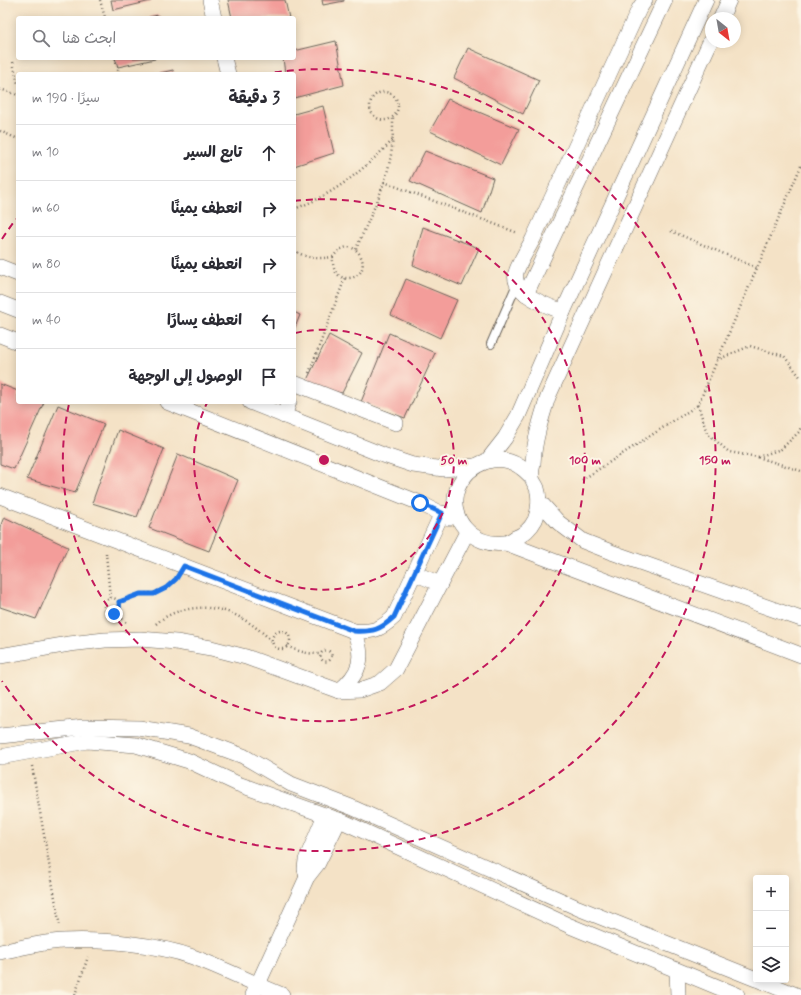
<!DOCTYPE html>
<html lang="ar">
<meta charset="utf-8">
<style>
body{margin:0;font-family:Mynerve,"Playpen Sans Arabic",sans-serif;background:#f2f2f3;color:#2b2b33;direction:rtl}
.controls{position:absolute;right:12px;bottom:12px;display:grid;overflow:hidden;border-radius:4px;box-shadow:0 2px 10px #0003}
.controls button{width:36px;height:36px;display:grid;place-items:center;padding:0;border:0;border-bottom:1px solid #e1e1e2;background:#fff;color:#2b2b33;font:20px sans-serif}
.compass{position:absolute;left:705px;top:12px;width:36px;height:36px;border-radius:50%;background:#fff;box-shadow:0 2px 10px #0003;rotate:149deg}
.stop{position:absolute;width:12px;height:12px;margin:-9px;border:3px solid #1a73e8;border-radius:50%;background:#fff}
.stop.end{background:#1a73e8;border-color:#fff;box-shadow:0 1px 4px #0008}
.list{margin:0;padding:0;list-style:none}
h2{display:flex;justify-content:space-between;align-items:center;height:52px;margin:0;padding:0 16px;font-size:17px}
h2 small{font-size:13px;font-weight:400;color:#7c7c81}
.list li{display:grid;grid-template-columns:26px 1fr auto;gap:12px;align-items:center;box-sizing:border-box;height:56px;padding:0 16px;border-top:1px solid #e1e1e2}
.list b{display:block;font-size:15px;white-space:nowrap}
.list em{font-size:13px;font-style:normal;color:#7c7c81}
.icon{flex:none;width:22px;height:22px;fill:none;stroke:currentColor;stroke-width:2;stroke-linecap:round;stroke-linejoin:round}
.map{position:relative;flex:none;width:801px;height:995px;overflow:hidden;direction:ltr}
.search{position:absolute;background:#fff;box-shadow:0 2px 10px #0003;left:16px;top:16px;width:280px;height:44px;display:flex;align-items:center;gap:10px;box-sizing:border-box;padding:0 14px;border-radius:4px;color:#7c7c81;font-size:15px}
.panel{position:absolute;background:#fff;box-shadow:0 2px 10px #0003;left:16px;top:72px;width:280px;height:332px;border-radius:4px;direction:rtl}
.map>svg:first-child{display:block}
.building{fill:#f39d9a}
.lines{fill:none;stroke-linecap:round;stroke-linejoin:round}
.service-casing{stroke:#686158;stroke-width:10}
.minor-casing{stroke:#686158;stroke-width:16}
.path{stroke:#686158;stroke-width:2.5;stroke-dasharray:1 3;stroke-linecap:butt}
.service{stroke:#fff;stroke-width:8}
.minor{stroke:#fff;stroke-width:15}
.route{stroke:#1a73e8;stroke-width:5}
.ring{fill:none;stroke:#c2185b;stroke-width:2;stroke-dasharray:7 5}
.centre{fill:#c2185b;stroke:#fcf5e5;stroke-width:2}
.ring-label{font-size:12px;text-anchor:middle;font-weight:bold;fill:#c2185b;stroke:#fcf5e5;stroke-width:4;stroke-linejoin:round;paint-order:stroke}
</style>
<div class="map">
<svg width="801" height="995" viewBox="0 0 801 995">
<rect width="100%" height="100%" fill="#fcf5e5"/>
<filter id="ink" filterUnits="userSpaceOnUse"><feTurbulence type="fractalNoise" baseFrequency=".025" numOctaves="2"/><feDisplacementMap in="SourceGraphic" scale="8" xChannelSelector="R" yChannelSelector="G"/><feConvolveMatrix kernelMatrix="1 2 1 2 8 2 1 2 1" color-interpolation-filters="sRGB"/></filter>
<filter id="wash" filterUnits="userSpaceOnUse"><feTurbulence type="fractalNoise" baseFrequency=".012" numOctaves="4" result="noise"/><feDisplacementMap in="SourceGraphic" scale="16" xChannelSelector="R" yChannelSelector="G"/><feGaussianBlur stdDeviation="0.9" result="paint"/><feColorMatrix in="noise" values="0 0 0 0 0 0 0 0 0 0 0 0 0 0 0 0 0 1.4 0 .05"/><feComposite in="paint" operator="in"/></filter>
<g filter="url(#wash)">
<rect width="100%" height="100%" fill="#f4e2c6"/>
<g id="blocks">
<g class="building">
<path d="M 111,0 L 151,0 L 151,1 L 113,10 Z"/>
<path d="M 228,0 L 285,0 L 289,18 L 232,18 Z"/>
<path d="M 322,0 L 344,0 L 344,1 L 323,5 Z"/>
<path d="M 158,15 L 159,18 L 149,18 L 149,17 Z"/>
<path d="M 336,41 L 344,85 L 294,98 L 294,74 L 285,74 L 283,58 L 294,58 L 294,51 Z"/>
<path d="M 468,48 L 539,80 L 523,114 L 454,78 Z"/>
<path d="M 115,58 L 155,58 L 155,59 L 118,67 Z"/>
<path d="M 173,70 L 174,74 L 160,74 L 160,73 Z"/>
<path d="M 448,99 L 519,129 L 501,165 L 430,131 Z"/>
<path d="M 323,106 L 334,153 L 294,166 L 294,114 Z"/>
<path d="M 425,151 L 493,178 L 482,213 L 410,181 Z"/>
<path d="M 423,227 L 479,248 L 462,286 L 413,265 Z"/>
<path d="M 406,279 L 457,300 L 440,338 L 391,315 Z"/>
<path d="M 294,312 L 300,315 L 294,330 Z"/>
<path d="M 389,333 L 435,353 L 405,418 L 361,402 Z"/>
<path d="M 329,335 L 362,353 L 342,393 L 304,386 Z"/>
<path d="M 0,384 L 18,391 L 18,402 L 44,402 L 14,469 L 0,464 Z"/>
<path d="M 58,405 L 104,424 L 75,493 L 27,479 Z"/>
<path d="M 118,430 L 164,449 L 137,517 L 92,503 Z"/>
<path d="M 178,454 L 238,480 L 209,551 L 149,528 Z"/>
<path d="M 4,517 L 68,547 L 36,619 L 0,607 L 0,527 Z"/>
</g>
</g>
</g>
<g filter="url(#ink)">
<use href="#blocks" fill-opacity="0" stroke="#686158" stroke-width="1"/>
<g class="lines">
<g class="service-casing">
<path id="service" d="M 491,344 L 517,284"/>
</g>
<g class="minor-casing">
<g id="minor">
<path d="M 210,0 L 214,18"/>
<path d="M 721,18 L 729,0"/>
<path d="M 224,58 L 228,74"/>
<path d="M 0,267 L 18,274"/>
<path d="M 526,294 L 665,0"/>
<path d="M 0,303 L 18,310"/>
<path d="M 563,312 C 549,306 511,294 516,273 C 517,266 529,247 533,239 L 639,9 L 645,0"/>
<path d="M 0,335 L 18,342"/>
<path d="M 294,383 L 396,423"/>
<path d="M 167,402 L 420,503 L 449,518"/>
<path d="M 250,402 L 383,455 L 413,465 L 444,469 L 475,466"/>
<path d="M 284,416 L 289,402"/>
<path d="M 487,461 L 505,438 L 518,416 L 563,312 L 706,0"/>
<path d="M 532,477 C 529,475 526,471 523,469 C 500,450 469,462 458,487 C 445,517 474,548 504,543 C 508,543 512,540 515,538 C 523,535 531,528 535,520 C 539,511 540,497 537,488 C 535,484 532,480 532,477 C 531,473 532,468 533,464 C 534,441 541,419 548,397 L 711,40"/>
<path d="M 0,496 L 354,631 C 373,632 380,630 394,617 L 442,513"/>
<path d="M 539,501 L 559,523 L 583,541 L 611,552 L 801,619"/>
<path d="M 506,543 L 801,655"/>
<path d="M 414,573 L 440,584"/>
<path d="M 0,656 L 69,644 L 105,640 L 140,639 L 176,642 L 211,648 L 246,657 L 339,691 L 360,690 L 380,683 L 396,669 L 467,532"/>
<path d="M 339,691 C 361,673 365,657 354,631"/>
<path d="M 0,736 L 84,727 L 139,728 L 189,736 L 243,756 L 291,784 L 351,807 L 578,908 L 756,979"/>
<path d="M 0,757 L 87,741 L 136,745 L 189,761 L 238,784 L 344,822 L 570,926 L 737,995"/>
<path d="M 307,877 L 305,869 L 306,860 L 325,815"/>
<path d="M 0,952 C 21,948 42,942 63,941 C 101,939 157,944 193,957 C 223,968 252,983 282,995"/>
<path d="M 677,971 L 678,995"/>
<path d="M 759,980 L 796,995"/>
<path d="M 253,995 L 307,877 L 318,863 L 339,820"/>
</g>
</g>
<g class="path">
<path d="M 100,0 L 105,18"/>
<path d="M 115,58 L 119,74"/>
<path d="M 13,62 L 18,84"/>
<path d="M 0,89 L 18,95"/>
<circle cx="384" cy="106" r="14"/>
<path d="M 0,131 L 18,139"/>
<path d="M 801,166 L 698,405 L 707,433 L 729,452 L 758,457 L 781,449 L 799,432 L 801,427"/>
<path d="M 384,182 L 518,233"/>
<path d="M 294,209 C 335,194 362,171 393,140"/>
<path d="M 671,231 L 757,268"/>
<path d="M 356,249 C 367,223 385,188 390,160 C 393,146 393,132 393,117"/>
<path d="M 294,250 C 307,259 317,259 333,257 C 355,227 378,275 349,278 C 336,279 332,268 333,257"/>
<path d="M 717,360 L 750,346 L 784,356 L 801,378"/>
<path d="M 309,373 L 345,278"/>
<path d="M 758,457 L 801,471"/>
<path d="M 582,480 L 698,405"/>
<path d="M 106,553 L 110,598"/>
<circle cx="112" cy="606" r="8"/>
<path d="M 119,602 L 141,594 L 154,593 L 166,588 L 175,580"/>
<path d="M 118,612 L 123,620 L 128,624"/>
<path d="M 156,624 C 166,615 177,611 189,609 C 223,603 248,619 272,641"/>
<circle cx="281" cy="640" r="9"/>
<path d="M 287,646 C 299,652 308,654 321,654"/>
<circle cx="326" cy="656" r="5.5"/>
<path d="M 32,766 L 60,927"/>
<path d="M 75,995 L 88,957"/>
</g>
<use href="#service" class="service"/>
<use href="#minor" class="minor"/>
</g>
</g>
<g class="lines" filter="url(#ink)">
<path class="route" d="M 114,614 C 119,611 120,608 119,602 L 140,594 L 154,594 L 166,588 L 176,579 L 184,566 L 354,631 C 373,632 380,630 394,617 L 442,513 L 420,503"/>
</g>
<g class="ring">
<path d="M295 333A130 130 0 1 1 207 403"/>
<path d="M294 201A261 261 0 1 1 69 404"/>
<path d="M2 239A391 391 0 0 1 16 219M263 74A391 391 0 1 1 2 681"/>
</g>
<circle cx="324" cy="460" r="6" class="centre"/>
<g class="ring-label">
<text x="454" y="464">50 m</text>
<text x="585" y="464">100 m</text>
<text x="715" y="464">150 m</text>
</g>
</svg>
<div class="controls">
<button>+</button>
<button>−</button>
<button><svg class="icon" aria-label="layers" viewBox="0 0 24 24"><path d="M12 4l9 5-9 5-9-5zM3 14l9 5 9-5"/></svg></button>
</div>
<svg class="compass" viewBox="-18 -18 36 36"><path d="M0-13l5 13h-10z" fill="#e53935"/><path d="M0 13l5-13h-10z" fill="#7c7c81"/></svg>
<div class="stop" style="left:420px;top:503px"></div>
<div class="stop end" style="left:114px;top:614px"></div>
<div class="search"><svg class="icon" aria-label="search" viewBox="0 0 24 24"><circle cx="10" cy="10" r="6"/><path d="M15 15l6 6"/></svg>ابحث هنا</div>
<section class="panel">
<h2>3 دقيقة<small>سيرًا · 190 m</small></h2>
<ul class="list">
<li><svg class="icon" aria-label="ahead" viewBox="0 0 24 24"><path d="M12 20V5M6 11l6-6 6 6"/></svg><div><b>تابع السير</b></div><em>10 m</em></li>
<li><svg class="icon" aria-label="right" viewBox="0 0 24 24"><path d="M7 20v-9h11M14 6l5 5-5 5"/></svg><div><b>انعطف يمينًا</b></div><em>60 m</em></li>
<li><svg class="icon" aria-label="right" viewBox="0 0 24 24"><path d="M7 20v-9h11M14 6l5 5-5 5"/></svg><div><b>انعطف يمينًا</b></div><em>80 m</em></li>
<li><svg class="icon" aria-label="left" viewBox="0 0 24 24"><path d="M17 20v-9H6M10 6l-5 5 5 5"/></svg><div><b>انعطف يسارًا</b></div><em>40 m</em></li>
<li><svg class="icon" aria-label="arrive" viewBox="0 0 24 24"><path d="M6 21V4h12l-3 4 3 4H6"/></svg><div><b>الوصول إلى الوجهة</b></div></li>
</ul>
</section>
</div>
